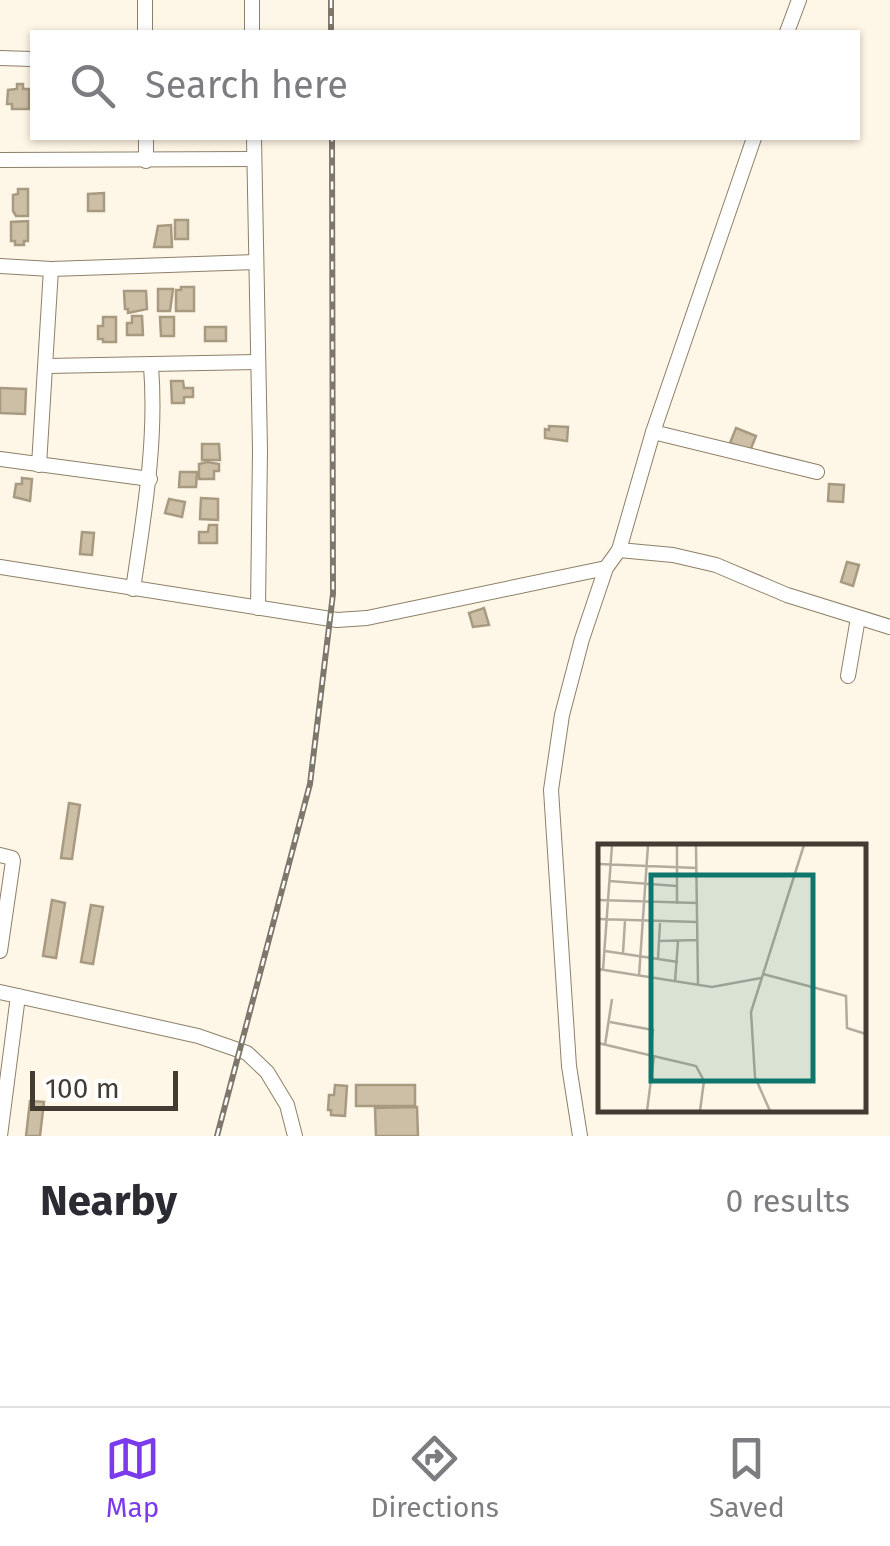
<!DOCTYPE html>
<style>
body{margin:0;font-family:"Fira Sans",sans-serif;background:#f2f2f3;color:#2b2b33}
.scale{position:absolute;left:30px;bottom:25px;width:148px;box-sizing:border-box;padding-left:10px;border:5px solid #423c32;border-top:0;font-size:28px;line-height:35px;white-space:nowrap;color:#423c32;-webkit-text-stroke:8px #fff;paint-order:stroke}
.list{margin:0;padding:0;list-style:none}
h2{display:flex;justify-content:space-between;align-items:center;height:130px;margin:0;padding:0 40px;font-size:42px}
h2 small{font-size:32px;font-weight:400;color:#7c7c81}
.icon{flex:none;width:55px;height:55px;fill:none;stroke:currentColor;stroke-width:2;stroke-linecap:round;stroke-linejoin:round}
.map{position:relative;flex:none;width:890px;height:1136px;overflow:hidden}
.search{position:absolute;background:#fff;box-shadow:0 2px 8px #0004;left:30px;right:30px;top:30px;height:110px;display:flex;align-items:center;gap:25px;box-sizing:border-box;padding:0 35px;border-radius:0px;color:#7c7c81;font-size:38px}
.sheet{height:270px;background:#fff}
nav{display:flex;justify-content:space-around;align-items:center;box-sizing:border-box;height:140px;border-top:2px solid #e1e1e2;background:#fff;font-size:28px;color:#7c7c81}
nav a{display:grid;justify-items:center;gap:5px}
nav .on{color:#7c3aed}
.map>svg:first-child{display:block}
.building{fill:#ccbfa5;stroke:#a79a81;stroke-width:2.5}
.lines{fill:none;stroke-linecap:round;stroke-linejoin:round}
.minor-casing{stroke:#8d8068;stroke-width:16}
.minor{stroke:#fff;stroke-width:14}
.rail-casing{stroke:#7e776b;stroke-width:6}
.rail{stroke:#fff;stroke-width:2.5;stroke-dasharray:8;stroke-linecap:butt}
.inset-road{fill:none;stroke:#b3ac9e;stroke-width:2.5}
.view{fill:#0f766e;fill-opacity:0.15;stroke:#0f766e;stroke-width:5}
.inset-edge{fill:none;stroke:#423c32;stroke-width:5}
</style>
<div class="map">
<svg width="890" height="1136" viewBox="0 0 890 1136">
<rect width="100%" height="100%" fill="#fef6e6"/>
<g class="building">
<path d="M 17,84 L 23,84 L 23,89 L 29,89 L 29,109 L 12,109 L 12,104 L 7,104 L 8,90 L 17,89 Z"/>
<path d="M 18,189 L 28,189 L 28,216 L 16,216 L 13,211 L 13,195 L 18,194 Z"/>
<path d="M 104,193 L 104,211 L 88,211 L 88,194 Z"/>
<rect x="175" y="220" width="13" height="19"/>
<path d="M 28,221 L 28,241 L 24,241 L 24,245 L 15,245 L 15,241 L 11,241 L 11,222 Z"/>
<path d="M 171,225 L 172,247 L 154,247 L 158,226 Z"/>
<path d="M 181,287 L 194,287 L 194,311 L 176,311 L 176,290 L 181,290 Z"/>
<path d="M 158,289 L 173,289 L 170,311 L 158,311 Z"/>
<path d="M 124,291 L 146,291 L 147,309 L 128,313 L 128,309 L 125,309 Z"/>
<path d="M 132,316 L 142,316 L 143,335 L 127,335 L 127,323 L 132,323 Z"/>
<path d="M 103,317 L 116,317 L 116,342 L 103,342 L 103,339 L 98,339 L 98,326 L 103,326 Z"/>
<path d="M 160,317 L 174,317 L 174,336 L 161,336 Z"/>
<rect x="205" y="327" width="21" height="14"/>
<path d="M 171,381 L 183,381 L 184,388 L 193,388 L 193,397 L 184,397 L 184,403 L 172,403 Z"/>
<path d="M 0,388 L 26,389 L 25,414 L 0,413 Z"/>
<path d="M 549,426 L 568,427 L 567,441 L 545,438 L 545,429 L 549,430 Z"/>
<path d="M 736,428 L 756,436 L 750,451 L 730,443 Z"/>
<path d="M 202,444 L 219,444 L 220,460 L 202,460 Z"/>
<path d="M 207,462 L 219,464 L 219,471 L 214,471 L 214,479 L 199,479 L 199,464 Z"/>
<path d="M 180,472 L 197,472 L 196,487 L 179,487 Z"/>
<path d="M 22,478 L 32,479 L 30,501 L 14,497 L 16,484 L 22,484 Z"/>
<path d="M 829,484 L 844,485 L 843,502 L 828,501 Z"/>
<path d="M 201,498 L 218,499 L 218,520 L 200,519 Z"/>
<path d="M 169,499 L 185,502 L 182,517 L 165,513 Z"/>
<path d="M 209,525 L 217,525 L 217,543 L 199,543 L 199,532 L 208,532 Z"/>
<path d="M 82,532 L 94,533 L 92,555 L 80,554 Z"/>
<path d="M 847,562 L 859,565 L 853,586 L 841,582 Z"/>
<path d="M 484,608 L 489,625 L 473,627 L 469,613 Z"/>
<path d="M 69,803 L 80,805 L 72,859 L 61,858 Z"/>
<path d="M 52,900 L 65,903 L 56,958 L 43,956 Z"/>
<path d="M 91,905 L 103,907 L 93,964 L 81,962 Z"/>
<path d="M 335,1085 L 347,1086 L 345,1116 L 331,1115 L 331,1110 L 328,1110 L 329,1095 L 334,1095 Z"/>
<rect x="356" y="1085" width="59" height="21"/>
<path d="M 30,1101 L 44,1102 L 40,1136 L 26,1136 Z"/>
<path d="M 417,1107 L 418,1136 L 376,1136 L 375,1108 Z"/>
</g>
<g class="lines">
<g class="minor-casing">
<g id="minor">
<path d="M 252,0 L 252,32"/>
<path d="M 145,32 L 145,0"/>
<path d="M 787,32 L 799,0"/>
<path d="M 0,58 L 32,59"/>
<path d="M 146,138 L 146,161"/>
<path d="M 254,138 L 260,450 L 258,608"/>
<path d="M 0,160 L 254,159"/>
<path d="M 0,266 L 51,269 L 256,262"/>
<path d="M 47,366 L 258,362"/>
<path d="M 653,432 L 817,472"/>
<path d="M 0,459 L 150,479"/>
<path d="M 39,465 L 51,269"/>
<path d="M 619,550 L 673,555 L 716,565 L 787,595 L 890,627"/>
<path d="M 0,567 L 337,620 L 367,618 L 606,568"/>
<path d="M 133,589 C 144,515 157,441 151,366"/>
<path d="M 848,676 L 858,618"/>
<path d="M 0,855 L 12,858 L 13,861 L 0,951"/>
<path d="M 0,992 L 198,1036 L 247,1053 L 267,1072 L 287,1105 L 295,1136"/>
<path d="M 0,1136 L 18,996"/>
<path d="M 580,1136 L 569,1066 L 551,790 L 562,715 L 582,639 L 606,568 L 619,550 L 653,432 L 754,138"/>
</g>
</g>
<use href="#minor" class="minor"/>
<g class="rail-casing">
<g id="rail">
<path d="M 331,0 L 331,32"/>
<path d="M 217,1136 L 310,784 L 333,594 L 332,138"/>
</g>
</g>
<use href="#rail" class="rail"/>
</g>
<g transform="translate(598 844)">
<rect width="268" height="268" fill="#fef6e6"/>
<path class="inset-road" d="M 79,1 L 79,60M 98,1 L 100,141M 0,20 L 99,24M 11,37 L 79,42M 0,56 L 99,59M 0,75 L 99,78M 61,97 L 100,96M 7,107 L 80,118M 25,109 L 27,77M 60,115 L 62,79M 0,125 L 114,143 L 163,134M 5,126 L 14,1M 165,130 L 248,152 L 249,184 L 268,190M 41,132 L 50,1M 77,138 L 80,97M 12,178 L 55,186 L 52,211M 0,199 L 98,222 L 106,237 L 102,267M 7,201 L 14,155M 49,267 L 56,212M 172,267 L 157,233 L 153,168 L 206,1"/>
<path class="view" d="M 53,31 L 215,31 L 215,237 L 53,237 Z"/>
<rect width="268" height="268" class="inset-edge"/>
</g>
</svg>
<div class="scale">100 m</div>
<div class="search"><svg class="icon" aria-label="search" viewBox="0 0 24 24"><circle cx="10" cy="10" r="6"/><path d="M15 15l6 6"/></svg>Search here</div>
</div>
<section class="sheet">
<h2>Nearby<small>0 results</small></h2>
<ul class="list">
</ul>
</section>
<nav>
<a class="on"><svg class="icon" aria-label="map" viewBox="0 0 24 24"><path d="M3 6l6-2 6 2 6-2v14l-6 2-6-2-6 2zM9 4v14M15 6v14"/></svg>Map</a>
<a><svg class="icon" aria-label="directions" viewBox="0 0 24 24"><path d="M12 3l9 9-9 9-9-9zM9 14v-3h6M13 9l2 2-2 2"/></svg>Directions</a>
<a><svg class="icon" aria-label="saved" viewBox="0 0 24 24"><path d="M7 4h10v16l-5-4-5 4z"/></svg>Saved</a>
</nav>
